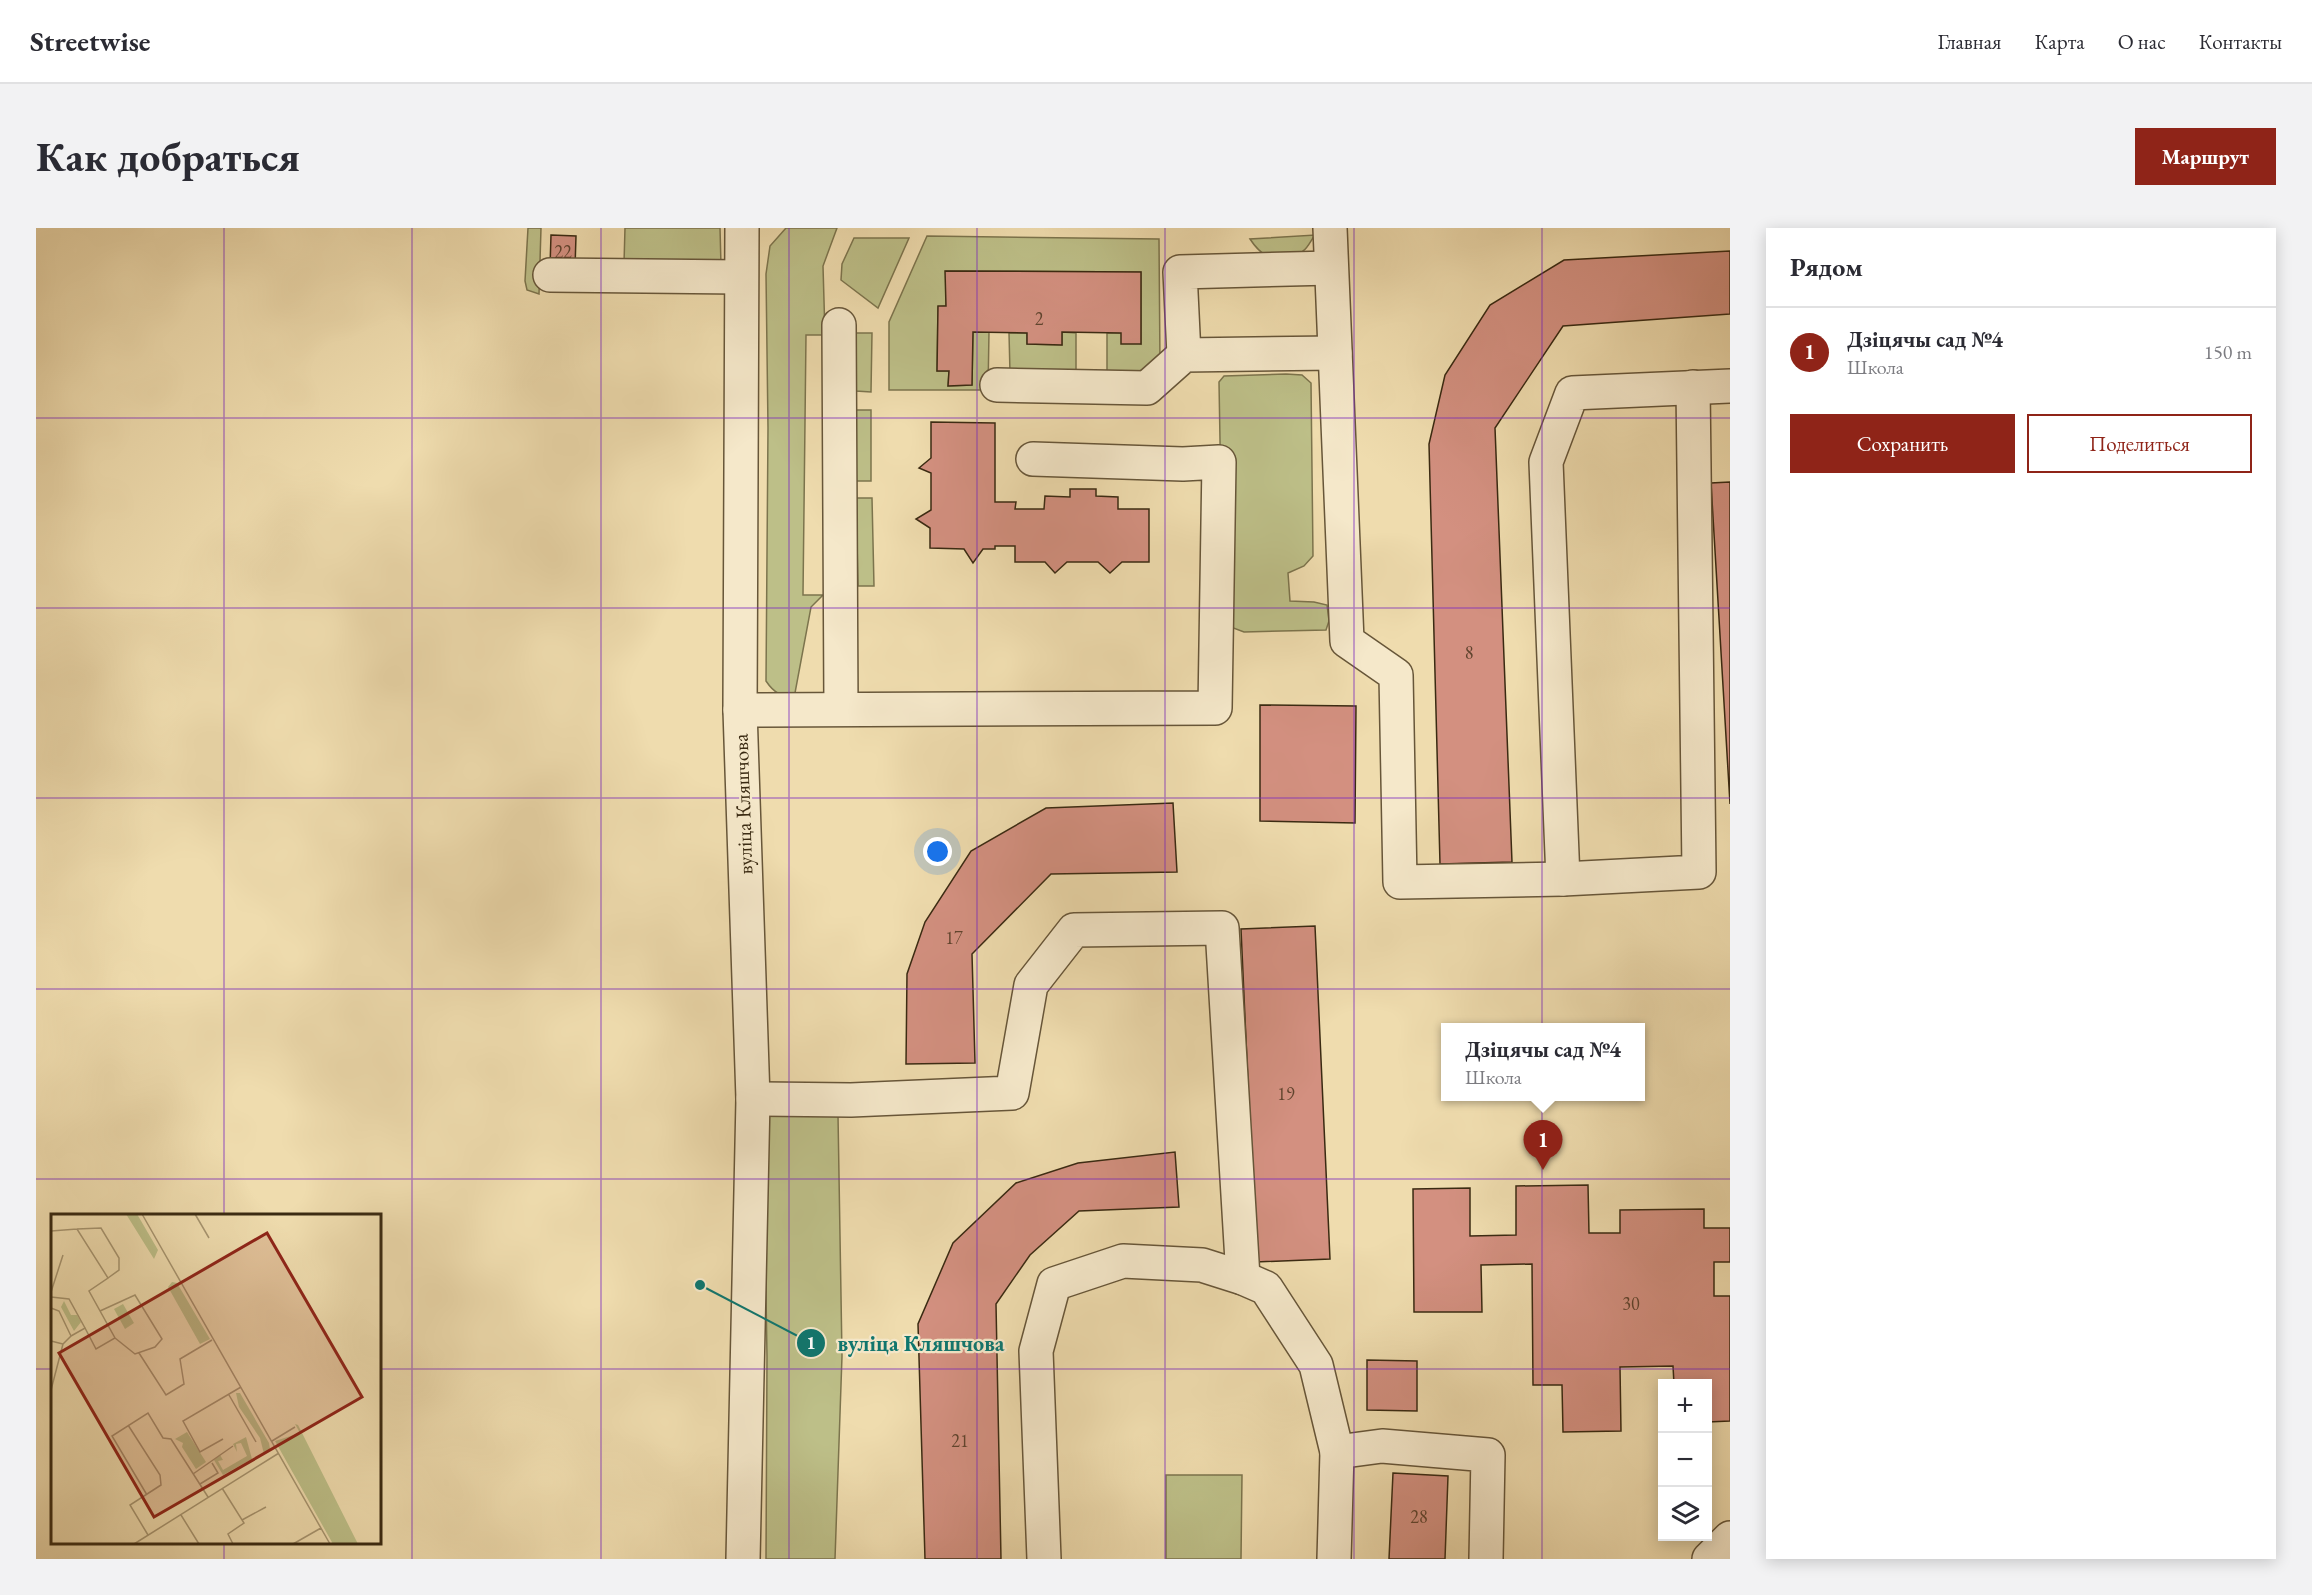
<!DOCTYPE html>
<html lang="ru">
<meta charset="utf-8">
<style>
body{margin:0;font-family:"EB Garamond",serif;background:#f2f2f3;color:#2b2b33}
.controls{position:absolute;right:18px;bottom:18px;display:grid;overflow:hidden;border-radius:0px;box-shadow:0 3px 15px #0003}
.controls button{width:54px;height:54px;display:grid;place-items:center;padding:0;border:0;border-bottom:2px solid #e1e1e2;background:#fff;color:#2b2b33;font:30px sans-serif}
.you{position:absolute;left:902px;top:624px;width:21px;height:21px;margin:-15px;border:4px solid #fff;border-radius:50%;background:#1a73e8;box-shadow:0 0 0 9px #1a73e833}
.badge{display:grid;place-items:center;width:39px;height:39px;border-radius:50%;background:#8f2418;color:#fff;font-size:20px;font-weight:700}
.pin{position:absolute;translate:-50% -50px;filter:drop-shadow(0 2px 3px #0008)}
.pin::after{content:'';position:absolute;top:32px;width:21px;height:18px;background:inherit;clip-path:polygon(0 0,100% 0,50% 100%)}
.popup{position:absolute;left:1405px;top:795px;width:204px;height:78px;box-sizing:border-box;display:grid;place-content:center;border-radius:0px;background:#fff;filter:drop-shadow(0 2px 4px #0005);font-size:20px;white-space:nowrap;color:#7c7c81}
.popup b{font-size:22px;color:#2b2b33}
.popup::after{content:'';position:absolute;left:50%;top:100%;margin-left:-12px;border:12px solid transparent;border-top-color:#fff}
.list{margin:0;padding:0;list-style:none}
h2{display:flex;justify-content:space-between;align-items:center;height:78px;margin:0;padding:0 24px;font-size:26px}
h2 small{font-size:20px;font-weight:400;color:#7c7c81}
.list li{display:grid;grid-template-columns:39px 1fr auto;gap:18px;align-items:center;box-sizing:border-box;height:90px;padding:0 24px;border-top:2px solid #e1e1e2}
.list b{display:block;font-size:22px;white-space:nowrap}
.list p{margin:0;font-size:20px;white-space:nowrap;color:#7c7c81}
.list em{font-size:20px;font-style:normal;color:#7c7c81}
.actions{display:flex;gap:12px;padding:18px 24px}
.actions a{flex:1;padding:14px 0;border:2px solid #8f2418;border-radius:0px;text-align:center;font-size:21px;color:#8f2418}
.actions .main{background:#8f2418;color:#fff}
.icon{flex:none;width:33px;height:33px;fill:none;stroke:currentColor;stroke-width:2;stroke-linecap:round;stroke-linejoin:round}
.map{position:relative;flex:none;width:1694px;height:1331px;overflow:hidden;border-radius:0px}
header{display:flex;align-items:center;gap:36px;box-sizing:border-box;height:84px;padding:0 30px;background:#fff;border-bottom:2px solid #e1e1e2}
header strong{font-size:28px}
nav{display:flex;gap:33px;margin-inline-start:auto;font-size:21px}
.intro{display:flex;align-items:center;justify-content:space-between;box-sizing:border-box;height:144px;padding:0 36px}
h1{margin:0;font-size:42px}
.button{padding:15px 27px;border-radius:0px;background:#8f2418;color:#fff;font-size:21px;font-weight:700}
main{display:flex;gap:36px;padding:0 36px}
aside{flex:1;background:#fff;border-radius:0px;box-shadow:0 3px 15px #0003}
.map>svg:first-child{display:block}
.green{fill:#bdbf88;stroke:#7c744d;stroke-width:1.5}
.building{fill:#d39080;stroke:#3a2a12;stroke-width:1.5}
.lines{fill:none;stroke-linecap:round;stroke-linejoin:round}
.minor-casing{stroke:#675639;stroke-width:36}
.minor{stroke:#f5e8ca;stroke-width:33}
.grid{fill:none;stroke:#7b2cbf;stroke-width:1.5;stroke-opacity:0.55}
.labels{text-anchor:middle;stroke-width:4.5;stroke-linejoin:round;paint-order:stroke}
.number-label{font-size:18px;fill:#60442e}
.street-label{font-size:21px;fill:#3a2a12;stroke:#f5e8ca}
.inset-road{fill:none;stroke:#a79570;stroke-width:1.5}
.view{fill:#8f2418;fill-opacity:0.15;stroke:#8f2418;stroke-width:3}
.inset-edge{fill:none;stroke:#3a2a12;stroke-width:3}
.leader{fill:none;stroke:#0f766e;stroke-width:2}
.callout-dot{fill:#0f766e;stroke:#f5e8ca;stroke-width:2}
.mark-label{font-size:18px;text-anchor:middle;font-weight:bold;fill:#fff}
.callout-label{font-size:22px;text-anchor:middle;font-weight:bold;fill:#0f766e;stroke:#f5e8ca;stroke-width:4.5;stroke-linejoin:round;paint-order:stroke}
</style>
<header>
<strong>Streetwise</strong>
<nav><a>Главная</a><a>Карта</a><a>О нас</a><a>Контакты</a></nav>
</header>
<div class="intro"><h1>Как добраться</h1><a class="button">Маршрут</a></div>
<main>
<div class="map">
<svg width="1694" height="1331" viewBox="0 0 1694 1331">
<rect width="100%" height="100%" fill="#efdcae"/>
<filter id="stains"><feTurbulence type="fractalNoise" baseFrequency=".00333" numOctaves="4"/><feColorMatrix values="0 0 0 0 .2 0 0 0 0 .09 0 0 0 0 .02 0 0 0 .5 -.17"/></filter>
<radialGradient id="worn" r=".72"><stop offset=".6" stop-color="#630" stop-opacity="0"/><stop offset="1" stop-color="#630" stop-opacity=".3"/></radialGradient>
<g class="green">
<path d="M 492,0 L 505,0 L 503,66 L 491,62 L 489,53 Z"/>
<path d="M 589,0 L 684,0 L 685,38 L 588,35 Z"/>
<path d="M 750,0 L 801,0 L 787,38 L 789,107 L 770,107 L 767,367 L 787,367 L 775,379 L 759,465 C 746,470 738,465 730,453 L 732,200 L 730,46 L 734,18 Z"/>
<path d="M 1279,7 C 1275,12 1272,20 1267,23 C 1246,40 1227,31 1214,11 Z"/>
<path d="M 891,8 L 1123,11 L 1124,138 L 1114,146 L 1071,146 L 1071,105 L 1085,105 L 1105,116 L 1105,44 L 910,43 L 910,78 L 902,79 L 901,143 L 913,143 L 912,158 L 936,157 L 937,104 L 953,104 L 952,162 L 853,162 L 853,94 Z"/>
<path d="M 818,10 L 873,10 L 842,80 L 805,52 L 806,36 Z"/>
<path d="M 1026,104 L 1040,105 L 1040,145 L 974,145 L 973,105 L 991,105 L 991,116 L 1026,117 Z"/>
<path d="M 820,105 L 836,105 L 835,164 L 820,163 Z"/>
<path d="M 1250,146 L 1266,147 L 1275,155 L 1277,328 L 1268,338 L 1252,345 L 1254,373 L 1278,374 L 1291,377 L 1293,393 L 1290,402 L 1208,404 L 1192,398 L 1187,387 L 1183,154 L 1188,148 Z"/>
<rect x="819" y="182" width="16" height="71"/>
<path d="M 820,270 L 836,270 L 838,358 L 822,358 Z"/>
<path d="M 727,884 L 802,887 L 806,1128 L 799,1331 L 730,1331 L 731,1129 Z"/>
<path d="M 1130,1247 L 1206,1247 L 1205,1331 L 1130,1331 Z"/>
</g>
<g class="building">
<path d="M 515,7 L 540,8 L 539,40 L 514,39 Z"/>
<path d="M 1694,23 L 1694,86 L 1527,98 L 1459,200 L 1476,634 L 1404,636 L 1393,216 L 1409,147 L 1454,77 L 1528,32 Z"/>
<path d="M 909,43 L 1105,44 L 1105,116 L 1085,116 L 1085,105 L 1026,104 L 1026,117 L 991,116 L 991,105 L 937,104 L 936,157 L 912,158 L 913,143 L 901,143 L 902,78 L 910,78 Z"/>
<path d="M 895,194 L 959,195 L 959,274 L 980,274 L 979,281 L 1008,281 L 1009,268 L 1034,269 L 1034,261 L 1060,261 L 1060,268 L 1082,269 L 1082,281 L 1113,281 L 1113,334 L 1086,334 L 1074,345 L 1062,334 L 1031,334 L 1019,345 L 1009,334 L 979,334 L 979,318 L 959,318 L 959,321 L 947,321 L 937,335 L 928,321 L 894,320 L 894,300 L 880,291 L 895,282 L 895,245 L 883,240 L 895,230 Z"/>
<path d="M 1694,254 L 1694,576 L 1675,255 Z"/>
<path d="M 1224,477 L 1320,478 L 1319,595 L 1224,593 Z"/>
<path d="M 1137,575 L 1141,644 L 1015,646 L 936,726 L 939,835 L 870,836 L 871,746 L 889,694 L 935,623 L 1010,580 Z"/>
<path d="M 1279,698 L 1294,1031 L 1220,1034 L 1205,701 Z"/>
<path d="M 1139,924 L 1143,979 L 1043,983 L 994,1027 L 960,1076 L 965,1331 L 889,1331 L 882,1096 L 917,1015 L 980,955 L 1042,935 Z"/>
<path d="M 1552,957 L 1553,1005 L 1584,1005 L 1584,982 L 1668,981 L 1668,1000 L 1694,1000 L 1694,1034 L 1678,1034 L 1678,1068 L 1694,1068 L 1694,1193 L 1672,1194 L 1672,1156 L 1638,1156 L 1637,1138 L 1584,1139 L 1585,1203 L 1527,1204 L 1526,1157 L 1497,1157 L 1496,1036 L 1445,1037 L 1446,1084 L 1378,1084 L 1377,961 L 1434,960 L 1434,1008 L 1480,1007 L 1480,958 Z"/>
<path d="M 1331,1132 L 1381,1133 L 1381,1183 L 1331,1182 Z"/>
<path d="M 1357,1245 L 1412,1248 L 1409,1331 L 1353,1331 Z"/>
</g>
<g class="lines">
<g class="minor-casing">
<g id="minor">
<path d="M 706,0 L 704,482 L 717,871 L 707,1331"/>
<path d="M 1294,0 L 1311,413 L 1360,447 L 1364,654 L 1527,651 L 1663,644 L 1657,159"/>
<path d="M 514,47 L 704,49"/>
<path d="M 803,97 L 805,480"/>
<path d="M 1148,127 L 1144,44 L 1295,40"/>
<path d="M 961,157 L 1111,160 L 1148,127 L 1299,125"/>
<path d="M 704,482 L 1179,480 L 1183,234 L 1147,236 L 997,231"/>
<path d="M 1527,651 L 1510,234 L 1536,165 L 1694,158"/>
<path d="M 717,871 L 815,872 L 976,865 L 995,757 L 1038,702 L 1186,700 L 1207,1050"/>
<path d="M 1008,1331 L 1000,1123 L 1018,1056 L 1087,1033 L 1166,1037 L 1207,1050 L 1230,1060 L 1280,1137 L 1301,1224"/>
<path d="M 1298,1331 L 1301,1224 L 1346,1218 L 1452,1227 L 1450,1331"/>
<path d="M 1673,1331 L 1694,1310"/>
</g>
</g>
<use href="#minor" class="minor"/>
</g>
<path class="grid" d="M 188,0 L 188,987M 376,0 L 376,1331M 565,0 L 565,1331M 753,0 L 753,1331M 941,0 L 941,1331M 1129,0 L 1129,1331M 1318,0 L 1318,1331M 1506,0 L 1506,1331M 0,190 L 1694,190M 0,380 L 1694,380M 0,570 L 1694,570M 0,761 L 1694,761M 0,951 L 1694,951M 0,1141 L 16,1141M 344,1141 L 1694,1141M 188,1314 L 188,1331"/>
<g class="labels">
<g class="number-label">
<text x="527" y="30">22</text>
<text x="1003" y="97">2</text>
<text x="1433" y="431">8</text>
<text x="918" y="716">17</text>
<text x="1250" y="872">19</text>
<text x="1595" y="1082">30</text>
<text x="924" y="1219">21</text>
<text x="1383" y="1295">28</text>
</g>
<g class="street-label">
<text transform="translate(707 576) rotate(-92)" y="7">вуліца Кляшчова</text>
</g>
</g>
<g transform="translate(15 986)">
<rect width="330" height="330" fill="#efdcae"/>
<path d="M 75,0 L 86,0 L 107,36 L 103,45 ZM 121,68 L 126,69 L 159,125 L 149,130 L 117,73 ZM 13,87 L 20,101 L 26,101 L 30,108 L 23,117 L 10,93 ZM 72,90 L 83,109 L 74,115 L 63,95 ZM 185,179 L 189,179 L 218,229 L 219,235 L 213,240 L 209,224 L 188,193 ZM 244,210 L 247,211 L 307,330 L 282,330 L 224,227 L 249,219 ZM 136,218 L 155,248 L 145,255 L 131,233 L 132,229 L 124,225 ZM 195,223 L 201,245 L 172,261 L 163,246 L 169,241 L 172,246 L 167,247 L 172,256 L 196,242 L 190,229 L 185,230 L 186,238 L 182,230 Z" fill="#bdbf88"/>
<path class="inset-road" d="M 91,0 L 279,330M 144,0 L 158,24M 26,15 L 50,14 L 68,44 L 68,56 L 57,64M 0,17 L 26,15 L 57,64 L 38,77 L 64,124 L 45,135 L 34,114 L 20,122M 0,78 L 12,41M 0,83 L 18,85 L 34,114M 0,94 L 8,97 L 20,122 L 12,130M 49,97 L 84,81 L 111,125 L 104,133 L 84,140 L 64,124M 0,127 L 12,130 L 0,176M 88,139 L 115,181 L 133,170 L 129,145 L 161,126M 178,181 L 205,228M 77,211 L 109,261 L 110,271 L 79,291 L 97,321M 172,225 L 149,238 L 132,207 L 190,173M 221,227 L 244,213M 142,260 L 182,232M 149,270 L 167,259 L 161,249M 171,274 L 193,309 L 177,320 L 182,330M 96,281 L 61,222 L 97,199 L 112,224 L 120,225 L 157,283M 130,301 L 148,330M 191,306 L 215,293M 83,330 L 228,239M 242,330 L 270,314"/>
<path class="view" d="M 216,19 L 311,183 L 103,303 L 8,139 Z"/>
<rect width="330" height="330" class="inset-edge"/>
</g>
<path class="leader" d="M664 1057L775 1115"/>
<g class="callout-dot">
<circle cx="664" cy="1057" r="6"/>
<circle cx="775" cy="1115" r="15"/>
</g>
<g class="mark-label">
<text x="775" y="1121">1</text>
</g>
<g class="callout-label">
<text x="885" y="1123">вуліца Кляшчова</text>
</g>
<rect width="100%" height="100%" filter="url(#stains)"/>
<rect width="100%" height="100%" fill="url(#worn)"/>
</svg>
<div class="controls">
<button>+</button>
<button>−</button>
<button><svg class="icon" aria-label="layers" viewBox="0 0 24 24"><path d="M12 4l9 5-9 5-9-5zM3 14l9 5 9-5"/></svg></button>
</div>
<div class="you"></div>
<div class="pin badge" style="left:1507px;top:942px">1</div>
<div class="popup"><b>Дзіцячы сад №4</b>Школа</div>
</div>
<aside>
<h2>Рядом<small></small></h2>
<ul class="list">
<li><span class="badge">1</span><div><b>Дзіцячы сад №4</b><p>Школа</p></div><em>150 m</em></li>
</ul>
<div class="actions"><a class="main">Сохранить</a><a>Поделиться</a></div>
</aside>
</main>
